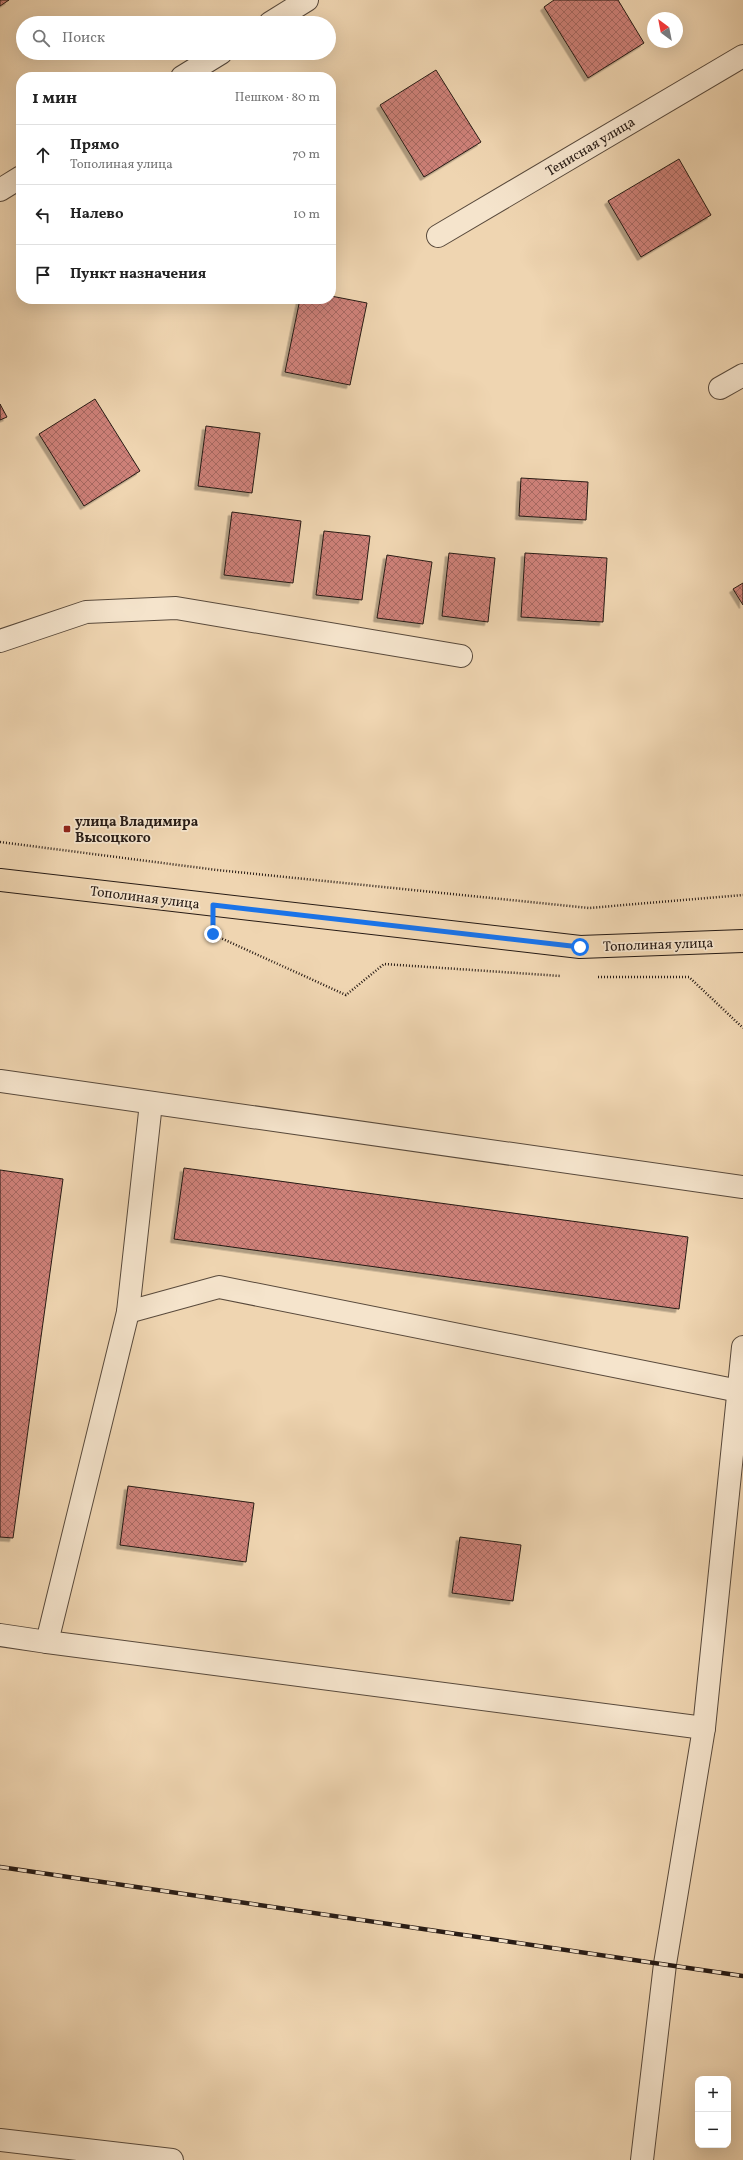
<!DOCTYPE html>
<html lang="ru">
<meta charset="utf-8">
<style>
body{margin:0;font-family:Vollkorn,serif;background:#f2f2f2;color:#222}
.controls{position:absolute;right:12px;bottom:12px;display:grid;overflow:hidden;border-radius:8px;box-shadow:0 4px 16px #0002}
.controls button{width:36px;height:36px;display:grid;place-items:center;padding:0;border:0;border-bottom:1px solid #e0e0e0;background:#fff;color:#222;font:20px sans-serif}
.compass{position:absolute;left:647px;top:12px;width:36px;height:36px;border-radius:50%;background:#fff;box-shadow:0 4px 16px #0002;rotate:328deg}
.stop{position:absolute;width:12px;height:12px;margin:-9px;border:3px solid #1a73e8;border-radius:50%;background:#fff}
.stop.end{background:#1a73e8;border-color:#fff;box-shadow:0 1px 4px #0008}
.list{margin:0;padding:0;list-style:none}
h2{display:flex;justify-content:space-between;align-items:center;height:52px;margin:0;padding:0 16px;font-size:17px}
h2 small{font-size:13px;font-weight:400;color:#767676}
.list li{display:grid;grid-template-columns:26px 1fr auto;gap:12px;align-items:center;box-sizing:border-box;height:60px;padding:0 16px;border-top:1px solid #e0e0e0}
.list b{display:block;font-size:15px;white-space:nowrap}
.list p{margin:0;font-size:13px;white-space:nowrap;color:#767676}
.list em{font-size:13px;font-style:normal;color:#767676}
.icon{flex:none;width:22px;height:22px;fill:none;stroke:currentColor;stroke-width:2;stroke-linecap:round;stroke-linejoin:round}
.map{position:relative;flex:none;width:743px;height:2160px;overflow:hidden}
.search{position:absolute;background:#fff;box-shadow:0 4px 16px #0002;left:16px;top:16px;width:320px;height:44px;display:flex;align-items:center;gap:10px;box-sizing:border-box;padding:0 14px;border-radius:22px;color:#767676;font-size:15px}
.panel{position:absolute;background:#fff;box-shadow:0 4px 16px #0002;left:16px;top:72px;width:320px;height:232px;border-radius:16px}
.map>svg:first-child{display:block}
.building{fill:url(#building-cross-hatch);stroke:#271b15;filter:url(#shadow)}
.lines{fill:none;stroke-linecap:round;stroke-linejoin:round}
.minor-casing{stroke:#594a3c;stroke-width:24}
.major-casing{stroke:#271b15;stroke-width:24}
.path{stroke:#271b15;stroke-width:2.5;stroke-dasharray:1 2;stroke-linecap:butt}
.minor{stroke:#f5e4cc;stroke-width:22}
.major{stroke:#efd5b1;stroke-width:22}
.rail-casing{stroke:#271b15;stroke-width:4.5}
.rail{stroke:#f5e4cc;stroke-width:3;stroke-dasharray:9;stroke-linecap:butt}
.route{stroke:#1a73e8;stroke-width:5}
.poi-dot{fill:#8f2418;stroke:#f5e4cc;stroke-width:1.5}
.labels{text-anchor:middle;stroke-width:3.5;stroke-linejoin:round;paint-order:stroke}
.street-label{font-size:14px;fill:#271b15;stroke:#f5e4cc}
.poi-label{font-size:14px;font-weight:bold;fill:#271b15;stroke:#f5e4cc;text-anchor:start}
</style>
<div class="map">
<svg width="743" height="2160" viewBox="0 0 743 2160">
<defs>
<pattern id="building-cross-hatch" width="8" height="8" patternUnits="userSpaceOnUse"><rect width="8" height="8" fill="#ce8179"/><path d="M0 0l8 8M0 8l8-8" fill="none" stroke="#a76962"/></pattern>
<filter id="shadow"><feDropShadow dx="-3.5" dy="3.5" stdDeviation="0" flood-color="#0004"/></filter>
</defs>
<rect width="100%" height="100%" fill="#efd5b1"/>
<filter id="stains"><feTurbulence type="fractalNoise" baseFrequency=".005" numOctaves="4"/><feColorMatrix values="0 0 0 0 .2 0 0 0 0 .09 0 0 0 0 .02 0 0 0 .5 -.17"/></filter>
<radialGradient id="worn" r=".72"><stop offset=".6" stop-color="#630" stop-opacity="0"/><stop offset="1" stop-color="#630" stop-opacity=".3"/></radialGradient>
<g class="building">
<path d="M 0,0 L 9,0 L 0,6 Z"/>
<path d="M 554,0 L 618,0 L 644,43 L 588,78 L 544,7 Z"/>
<path d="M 436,70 L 481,142 L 424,177 L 380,105 Z"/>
<path d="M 679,159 L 711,215 L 641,257 L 608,201 Z"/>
<path d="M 331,296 L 367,303 L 350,385 L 285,372 L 300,299 L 331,299 Z"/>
<path d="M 95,399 L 140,471 L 84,506 L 39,434 Z"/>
<path d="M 0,404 L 7,417 L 0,420 Z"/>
<path d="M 206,426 L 260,433 L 252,493 L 198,486 Z"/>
<path d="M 521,478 L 588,482 L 586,520 L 519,516 Z"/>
<path d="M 232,512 L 301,521 L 293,583 L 224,575 Z"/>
<path d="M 324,531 L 370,536 L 362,600 L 316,595 Z"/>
<path d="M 449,553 L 495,558 L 488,622 L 442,616 Z"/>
<path d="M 525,553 L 607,558 L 603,622 L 521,617 Z"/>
<path d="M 387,555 L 432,562 L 423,624 L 377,618 Z"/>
<path d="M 743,583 L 743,605 L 733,589 Z"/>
<path d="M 184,1168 L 688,1237 L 679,1309 L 174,1239 Z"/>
<path d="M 0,1170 L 63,1179 L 13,1538 L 0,1537 Z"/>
<path d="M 128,1486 L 254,1503 L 246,1562 L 120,1545 Z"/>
<path d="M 460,1537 L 521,1545 L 513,1601 L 452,1593 Z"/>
</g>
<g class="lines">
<g class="minor-casing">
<g id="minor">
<path d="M 270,23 L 307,0"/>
<path d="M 182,77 L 221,53"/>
<path d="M 0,190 L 21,177"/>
<path d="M 438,236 L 743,56"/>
<path d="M 720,388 L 743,375"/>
<path d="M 0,641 L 86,612 L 176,608 L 461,656"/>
<path d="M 0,1081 L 743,1187"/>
<path d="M 151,1103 L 128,1312 L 47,1642 L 704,1728"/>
<path d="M 128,1312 L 219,1287 L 739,1391"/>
<path d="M 0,1635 L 47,1642"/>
<path d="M 0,2140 L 172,2160"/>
<path d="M 642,2160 L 665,1964 L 704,1728 L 743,1347"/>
</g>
</g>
<g class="major-casing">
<path id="major" d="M 0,880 L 580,947 L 743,941"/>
</g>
<g class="path">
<path d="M 0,842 L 217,870 L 589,908 L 743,895"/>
<path d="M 214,935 L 346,995 L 384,964 L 561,976"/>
<path d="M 598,977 L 689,977 L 743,1028"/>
</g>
<use href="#minor" class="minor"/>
<use href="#major" class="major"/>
<g class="rail-casing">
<path id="rail" d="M 0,1867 L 743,1976"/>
</g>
<use href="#rail" class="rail"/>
</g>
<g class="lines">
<path class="route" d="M 213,934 L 213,905 L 580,947"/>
</g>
<rect class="poi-dot" x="63" y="825" width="8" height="8" rx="2"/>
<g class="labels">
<g class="street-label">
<text transform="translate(590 146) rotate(-31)" y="5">Тенисная улица</text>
<text transform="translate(145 897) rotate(7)" y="5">Тополиная улица</text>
<text transform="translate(658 944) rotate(-2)" y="5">Тополиная улица</text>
</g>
<g class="poi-label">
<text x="75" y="826">улица Владимира<tspan x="75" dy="16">Высоцкого</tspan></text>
</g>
</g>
<rect width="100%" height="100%" filter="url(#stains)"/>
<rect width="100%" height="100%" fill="url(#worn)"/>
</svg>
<div class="controls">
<button>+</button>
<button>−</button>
</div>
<svg class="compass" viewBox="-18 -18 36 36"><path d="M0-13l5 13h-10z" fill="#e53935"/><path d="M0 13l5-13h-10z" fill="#767676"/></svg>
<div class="stop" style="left:580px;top:947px"></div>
<div class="stop end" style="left:213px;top:934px"></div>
<div class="search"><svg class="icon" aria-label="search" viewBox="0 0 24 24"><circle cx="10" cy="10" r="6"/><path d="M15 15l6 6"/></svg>Поиск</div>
<section class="panel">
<h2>1 мин<small>Пешком · 80 m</small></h2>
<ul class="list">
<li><svg class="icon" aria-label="ahead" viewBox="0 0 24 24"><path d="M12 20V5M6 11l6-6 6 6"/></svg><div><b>Прямо</b><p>Тополиная улица</p></div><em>70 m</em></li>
<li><svg class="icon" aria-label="left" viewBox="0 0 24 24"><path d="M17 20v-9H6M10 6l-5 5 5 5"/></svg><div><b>Налево</b></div><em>10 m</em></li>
<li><svg class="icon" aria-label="arrive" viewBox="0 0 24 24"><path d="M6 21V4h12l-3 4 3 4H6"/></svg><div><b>Пункт назначения</b></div></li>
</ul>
</section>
</div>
